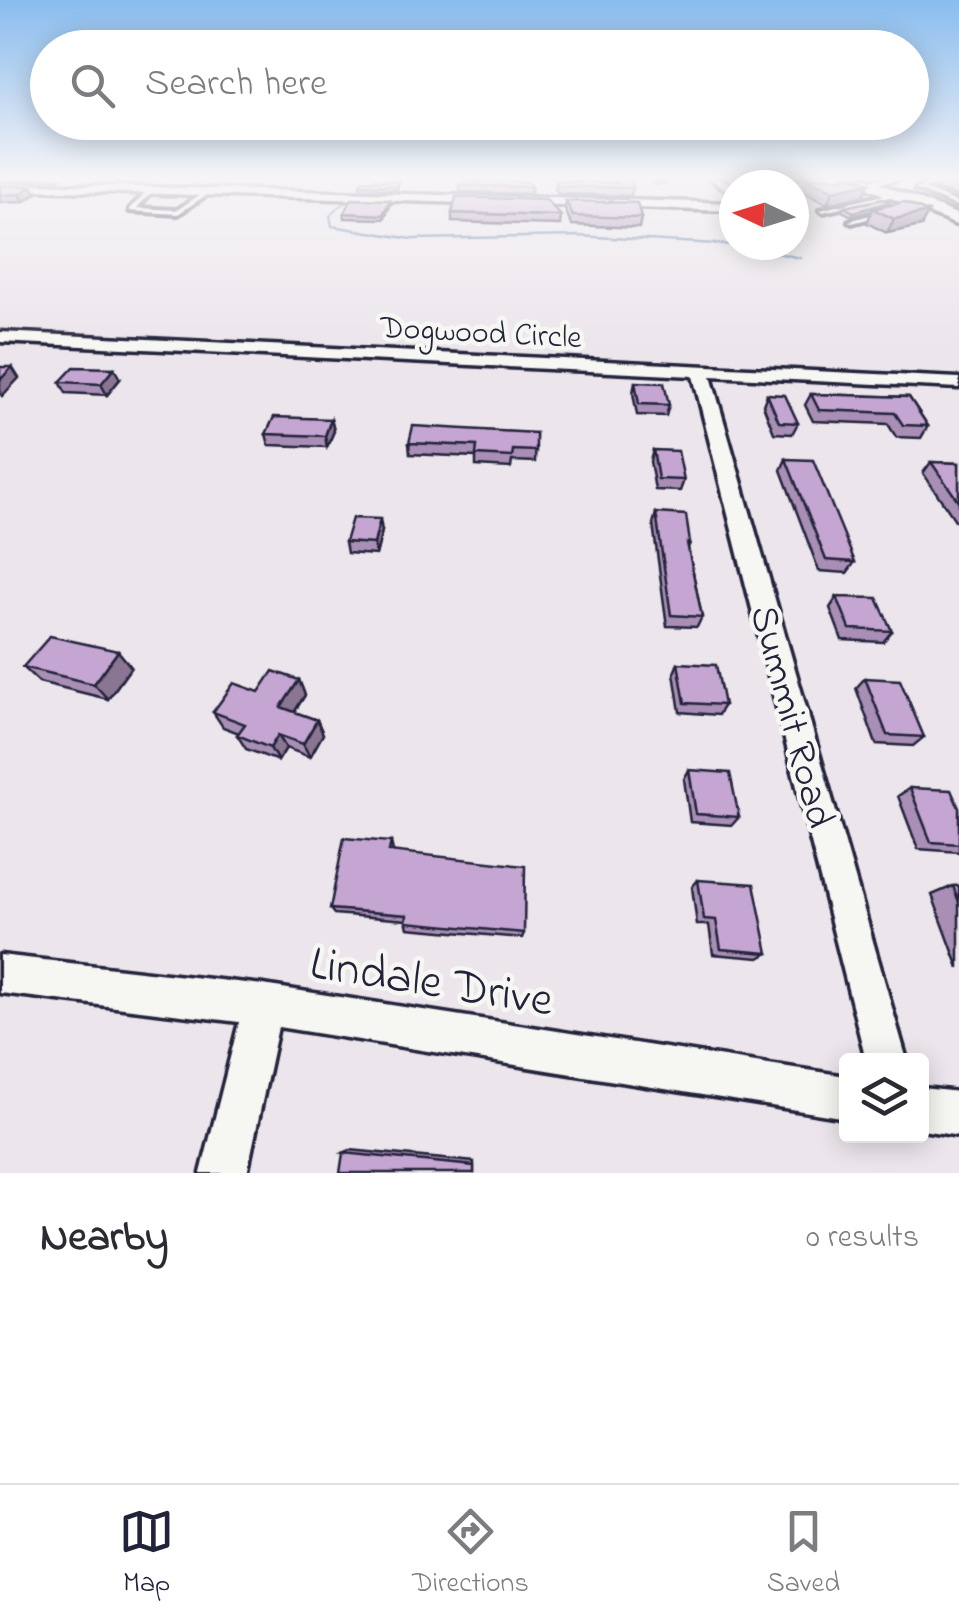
<!DOCTYPE html>
<style>
body{margin:0;font-family:"Indie Flower",sans-serif;background:#f7f7f7;color:#2b2b33}
.controls{position:absolute;right:30px;bottom:30px;display:grid;overflow:hidden;border-radius:10px;box-shadow:0 5px 25px #0003}
.controls button{width:90px;height:90px;display:grid;place-items:center;padding:0;border:0;border-bottom:2px solid #e1e1e2;background:#fff;color:#2b2b33;font:50px sans-serif}
.compass{position:absolute;left:719px;top:170px;width:90px;height:90px;border-radius:50%;background:#fff;box-shadow:0 5px 25px #0003;rotate:274deg}
.list{margin:0;padding:0;list-style:none}
h2{display:flex;justify-content:space-between;align-items:center;height:130px;margin:0;padding:0 40px;font-size:42px}
h2 small{font-size:32px;font-weight:400;color:#7c7c81}
.icon{flex:none;width:55px;height:55px;fill:none;stroke:currentColor;stroke-width:2;stroke-linecap:round;stroke-linejoin:round}
.map{position:relative;flex:none;width:959px;height:1173px;overflow:hidden}
.search{position:absolute;background:#fff;box-shadow:0 5px 25px #0003;left:30px;right:30px;top:30px;height:110px;display:flex;align-items:center;gap:25px;box-sizing:border-box;padding:0 35px;border-radius:55px;color:#7c7c81;font-size:38px}
.sheet{height:310px;background:#fff}
nav{display:flex;justify-content:space-around;align-items:center;box-sizing:border-box;height:140px;border-top:2px solid #e1e1e2;background:#fff;font-size:28px;color:#7c7c81}
nav a{display:grid;justify-items:center;gap:5px}
nav .on{color:#22223b}
.map>svg:first-child{display:block}
.lines{fill:none;stroke-linecap:round;stroke-linejoin:round}
.stream{stroke:#6b86ab;stroke-width:2.5}
.lane-casing{stroke:#22223b;stroke-width:8}
.street-casing{stroke:#22223b;stroke-width:7}
.secondary-casing{stroke:#22223b;stroke-width:7}
.lane{fill:#f6f6f2;fill-rule:evenodd}
.street{fill:#f6f6f2;fill-rule:evenodd}
.secondary{fill:#f6f6f2;fill-rule:evenodd}
.wall{fill:#a98fb5;stroke:#22223b;stroke-width:2.5}
.shaded-wall{fill:#8a7493;stroke:#22223b;stroke-width:2.5}
.building{fill:#c5a6d2;stroke:#22223b;stroke-width:2.5}
.labels{text-anchor:middle;stroke-width:9;stroke-linejoin:round;paint-order:stroke}
.far-street-label{font-size:32px;fill:#22223b;stroke:#f6f6f2}
.street-label{font-size:40px;fill:#22223b;stroke:#f6f6f2}
.near-street-label{font-size:48px;fill:#22223b;stroke:#f6f6f2}
</style>
<div class="map">
<svg width="959" height="1173" viewBox="0 0 959 1173">
<rect width="100%" height="100%" fill="#ece6ec"/>
<filter id="ink" filterUnits="userSpaceOnUse"><feTurbulence type="fractalNoise" baseFrequency=".01" numOctaves="2"/><feDisplacementMap in="SourceGraphic" scale="20" xChannelSelector="R" yChannelSelector="G"/><feConvolveMatrix kernelMatrix="1 2 1 2 8 2 1 2 1" color-interpolation-filters="sRGB"/></filter>
<g filter="url(#ink)">
<g class="lines">
<g class="stream">
<path d="M 375,178 L 373,188 L 338,207 L 330,216 L 332,226 L 412,239 L 578,236 L 734,245"/>
<path d="M 736,245 L 801,258"/>
</g>
<g class="lane-casing">
<g id="lane">
<path d="M 936,182 L 941,183 L 924,189 L 959,203 L 959,207 L 916,189 Z"/>
<path d="M 149,189 L 152,191 L 137,208 L 177,210 L 204,192 L 209,193 L 178,214 L 130,211 L 130,209 Z"/>
<path d="M 892,193 L 894,196 L 823,212 L 820,210 Z"/>
<path d="M 884,211 L 886,214 L 852,223 L 849,221 Z"/>
</g>
</g>
<g class="street-casing">
<g id="street">
<path d="M 709,178 L 722,178 L 734,187 L 734,195 Z"/>
<path d="M 878,178 L 902,178 L 865,187 L 859,184 Z"/>
<path d="M 0,183 L 734,203 L 734,211 L 0,189 Z"/>
<path d="M 0,332 L 959,378 L 959,388 L 711,376 L 907,1060 L 866,1060 L 693,376 L 0,342 Z"/>
<path d="M 0,955 L 263,985 L 846,1076 L 846,1118 L 278,1027 L 247,1173 L 201,1173 L 239,1022 L 0,993 Z"/>
<path d="M 922,1088 L 959,1092 L 959,1136 L 922,1130 Z"/>
</g>
</g>
<g class="secondary-casing">
<path id="secondary" d="M 843,178 L 865,178 L 959,215 L 959,226 Z"/>
</g>
<use href="#lane" class="lane"/>
<use href="#street" class="street"/>
<use href="#secondary" class="secondary"/>
</g>
<g class="wall">
<path d="M 0,178 L 60,178 L 56,181 L 0,180 Z"/>
<path d="M 614,178 L 630,178 L 633,188 L 631,196 L 558,194 L 555,190 L 556,181 L 613,183 Z"/>
<path d="M 773,178 L 858,178 L 869,183 L 863,196 L 827,204 L 794,188 L 794,185 L 787,185 Z"/>
<path d="M 910,178 L 959,178 L 959,197 L 936,189 L 941,180 L 922,183 Z"/>
<path d="M 399,181 L 397,190 L 361,189 L 360,185 Z"/>
<path d="M 0,185 L 32,186 L 36,194 L 24,202 L 0,203 Z"/>
<path d="M 460,185 L 531,187 L 531,194 L 460,192 Z"/>
<path d="M 566,201 L 641,218 L 639,228 L 572,225 L 565,210 Z"/>
<path d="M 391,204 L 384,219 L 345,218 L 344,213 Z"/>
<path d="M 889,206 L 921,226 L 887,233 L 867,223 L 872,211 L 852,216 L 842,211 L 844,207 Z"/>
<path d="M 452,213 L 561,216 L 560,225 L 452,222 Z"/>
<path d="M 120,379 L 107,395 L 66,393 L 60,382 Z"/>
<path d="M 635,382 L 669,405 L 666,416 L 637,415 L 633,393 Z"/>
<path d="M 767,394 L 798,423 L 792,434 L 774,433 L 763,405 Z"/>
<path d="M 811,394 L 909,397 L 928,426 L 921,438 L 896,437 L 888,424 L 813,421 L 805,405 Z"/>
<path d="M 331,419 L 334,431 L 327,447 L 269,445 L 266,434 Z"/>
<path d="M 536,433 L 535,462 L 512,461 L 511,468 L 476,466 L 476,457 L 410,454 L 409,443 Z"/>
<path d="M 653,450 L 684,480 L 680,491 L 655,490 L 650,461 Z"/>
<path d="M 786,459 L 855,562 L 847,573 L 819,571 L 781,470 Z"/>
<path d="M 931,462 L 959,463 L 959,526 L 923,473 Z"/>
<path d="M 656,513 L 690,543 L 688,548 L 702,617 L 697,627 L 667,626 L 653,524 Z"/>
<path d="M 382,531 L 376,555 L 347,553 L 345,542 Z"/>
<path d="M 837,597 L 892,631 L 883,642 L 842,640 L 830,608 Z"/>
<path d="M 118,651 L 131,667 L 108,699 L 39,682 L 23,667 Z"/>
<path d="M 678,663 L 724,705 L 718,715 L 680,712 L 674,673 Z"/>
<path d="M 865,678 L 924,737 L 913,746 L 876,744 L 856,688 Z"/>
<path d="M 299,680 L 305,695 L 294,712 L 317,720 L 323,734 L 310,757 L 286,748 L 278,761 L 246,749 L 237,735 L 239,733 L 223,727 L 213,712 L 259,692 Z"/>
<path d="M 689,770 L 739,817 L 732,825 L 690,822 L 684,779 Z"/>
<path d="M 910,788 L 959,808 L 959,852 L 918,849 L 898,796 Z"/>
<path d="M 391,842 L 393,851 L 524,933 L 522,938 L 408,928 L 406,920 L 334,914 L 330,909 Z"/>
<path d="M 698,880 L 768,953 L 759,958 L 713,954 L 709,925 L 697,925 L 692,887 Z"/>
<path d="M 953,886 L 959,886 L 959,968 L 932,895 Z"/>
<path d="M 350,1150 L 474,1162 L 474,1173 L 343,1153 Z"/>
</g>
<g class="shaded-wall">
<path d="M 668,178 L 691,178 L 654,185 L 654,180 Z"/>
<path d="M 924,178 L 941,178 L 922,183 Z"/>
<path d="M 869,183 L 863,196 L 827,204 L 833,191 Z"/>
<path d="M 32,186 L 36,194 L 24,202 L 20,194 Z"/>
<path d="M 890,202 L 888,207 L 873,209 L 872,211 L 852,216 L 854,212 Z"/>
<path d="M 928,212 L 921,226 L 887,233 L 894,219 Z"/>
<path d="M 12,367 L 19,378 L 2,396 L 0,393 L 0,380 Z"/>
<path d="M 114,368 L 120,379 L 107,395 L 101,384 Z"/>
<path d="M 331,419 L 334,431 L 327,447 L 325,436 Z"/>
<path d="M 380,519 L 382,531 L 376,555 L 374,544 Z"/>
<path d="M 118,651 L 131,667 L 108,699 L 94,684 Z"/>
<path d="M 299,680 L 305,695 L 288,722 L 281,707 Z"/>
<path d="M 317,720 L 323,734 L 310,757 L 303,744 Z"/>
<path d="M 278,735 L 286,748 L 278,761 L 270,748 Z"/>
</g>
<g class="building">
<path d="M 616,178 L 630,178 L 633,188 L 558,186 L 556,181 L 617,183 Z"/>
<path d="M 805,178 L 858,178 L 869,183 L 833,191 Z"/>
<path d="M 363,180 L 399,181 L 397,186 L 360,185 Z"/>
<path d="M 461,180 L 527,182 L 531,187 L 460,185 Z"/>
<path d="M 0,185 L 32,186 L 20,194 L 0,195 Z"/>
<path d="M 456,197 L 546,200 L 561,216 L 452,213 Z"/>
<path d="M 352,199 L 390,200 L 383,215 L 344,213 Z"/>
<path d="M 882,199 L 890,202 L 854,212 L 844,207 Z"/>
<path d="M 566,201 L 637,203 L 641,218 L 573,216 Z"/>
<path d="M 904,202 L 928,212 L 894,219 L 873,209 Z"/>
<path d="M 0,367 L 12,367 L 0,380 Z"/>
<path d="M 74,367 L 114,368 L 101,384 L 60,382 Z"/>
<path d="M 635,382 L 664,383 L 669,405 L 639,404 Z"/>
<path d="M 767,394 L 785,395 L 798,423 L 779,422 Z"/>
<path d="M 811,394 L 909,397 L 928,426 L 903,425 L 895,413 L 819,410 Z"/>
<path d="M 274,417 L 331,419 L 325,436 L 266,434 Z"/>
<path d="M 413,426 L 536,433 L 536,451 L 513,450 L 512,457 L 476,455 L 477,446 L 409,443 Z"/>
<path d="M 653,450 L 678,451 L 684,480 L 658,479 Z"/>
<path d="M 786,459 L 813,460 L 855,562 L 826,560 Z"/>
<path d="M 931,462 L 959,463 L 959,502 Z"/>
<path d="M 656,513 L 686,515 L 690,543 L 687,543 L 702,617 L 671,615 Z"/>
<path d="M 352,518 L 380,519 L 374,544 L 345,542 Z"/>
<path d="M 837,597 L 877,598 L 892,631 L 850,629 Z"/>
<path d="M 50,636 L 118,651 L 94,684 L 23,667 Z"/>
<path d="M 678,663 L 716,665 L 724,705 L 685,703 Z"/>
<path d="M 273,671 L 299,680 L 281,707 L 317,720 L 303,744 L 278,735 L 270,748 L 237,735 L 245,724 L 213,712 L 234,683 L 259,692 Z"/>
<path d="M 865,678 L 900,680 L 924,737 L 887,735 Z"/>
<path d="M 689,770 L 730,773 L 739,817 L 696,814 Z"/>
<path d="M 910,788 L 951,790 L 959,808 L 959,844 L 931,842 Z"/>
<path d="M 344,838 L 391,842 L 389,851 L 525,866 L 524,933 L 406,922 L 407,915 L 330,909 Z"/>
<path d="M 698,880 L 754,884 L 768,953 L 721,949 L 716,920 L 704,919 Z"/>
<path d="M 953,886 L 959,886 L 959,902 Z"/>
<path d="M 343,1153 L 474,1166 L 474,1173 L 340,1173 Z"/>
</g>
</g>
<linearGradient id="sky" x2="0" y2="1"><stop stop-color="#89bcee"/><stop offset="0.52" stop-color="#f6f4f6"/><stop offset="1" stop-color="#f6f4f6" stop-opacity="0"/></linearGradient>
<rect width="959" height="343" fill="url(#sky)"/>
<g class="labels">
<g class="far-street-label">
<text transform="translate(481 331) rotate(3)" y="11">Dogwood Circle</text>
</g>
<g class="street-label">
<text transform="translate(794 716) rotate(75)" y="14">Summit Road</text>
</g>
<g class="near-street-label">
<text transform="translate(432 979) rotate(9)" y="17">Lindale Drive</text>
</g>
</g>
</svg>
<div class="controls">
<button><svg class="icon" aria-label="layers" viewBox="0 0 24 24"><path d="M12 4l9 5-9 5-9-5zM3 14l9 5 9-5"/></svg></button>
</div>
<svg class="compass" viewBox="-18 -18 36 36"><path d="M0-13l5 13h-10z" fill="#e53935"/><path d="M0 13l5-13h-10z" fill="#7c7c81"/></svg>
<div class="search"><svg class="icon" aria-label="search" viewBox="0 0 24 24"><circle cx="10" cy="10" r="6"/><path d="M15 15l6 6"/></svg>Search here</div>
</div>
<section class="sheet">
<h2>Nearby<small>0 results</small></h2>
<ul class="list">
</ul>
</section>
<nav>
<a class="on"><svg class="icon" aria-label="map" viewBox="0 0 24 24"><path d="M3 6l6-2 6 2 6-2v14l-6 2-6-2-6 2zM9 4v14M15 6v14"/></svg>Map</a>
<a><svg class="icon" aria-label="directions" viewBox="0 0 24 24"><path d="M12 3l9 9-9 9-9-9zM9 14v-3h6M13 9l2 2-2 2"/></svg>Directions</a>
<a><svg class="icon" aria-label="saved" viewBox="0 0 24 24"><path d="M7 4h10v16l-5-4-5 4z"/></svg>Saved</a>
</nav>
